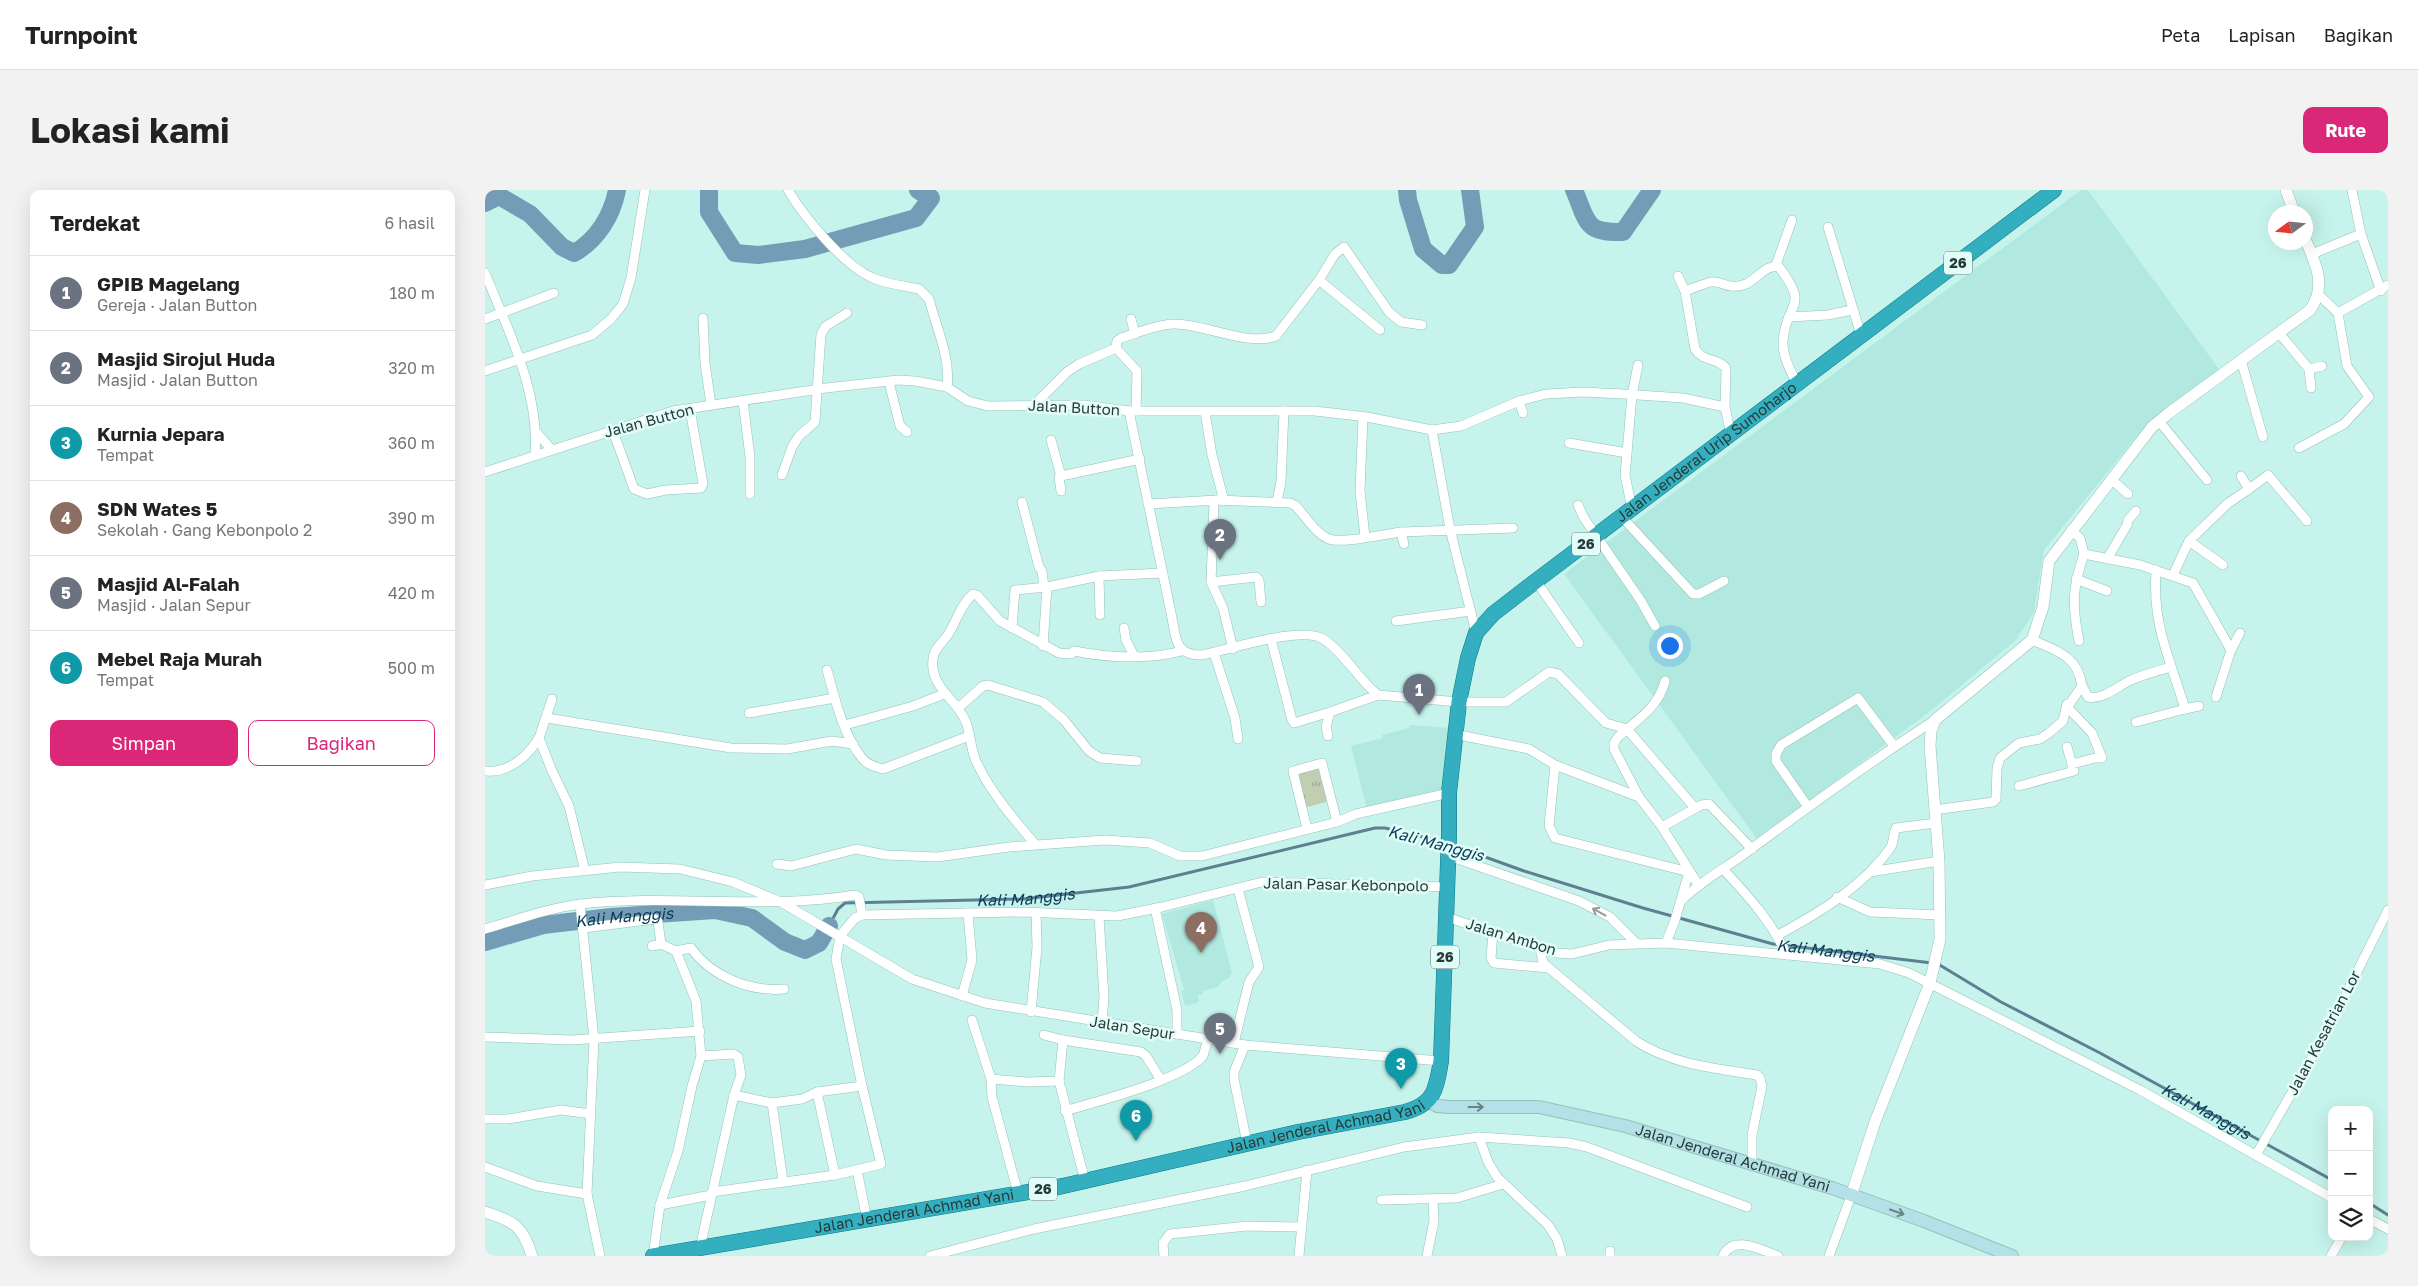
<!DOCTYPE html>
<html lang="id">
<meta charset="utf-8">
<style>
body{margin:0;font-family:"Golos Text",sans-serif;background:#f2f2f2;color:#222}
.controls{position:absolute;right:15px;bottom:15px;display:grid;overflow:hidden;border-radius:10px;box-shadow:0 5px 20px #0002}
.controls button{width:45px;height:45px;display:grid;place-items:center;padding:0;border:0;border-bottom:1px solid #e0e0e0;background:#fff;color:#222;font:25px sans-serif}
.compass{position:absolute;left:1783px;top:15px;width:45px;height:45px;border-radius:50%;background:#fff;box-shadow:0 5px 20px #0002;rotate:255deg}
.you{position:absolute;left:1184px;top:455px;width:18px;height:18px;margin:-12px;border:4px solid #fff;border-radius:50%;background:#1a73e8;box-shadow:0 0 0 8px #1a73e833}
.badge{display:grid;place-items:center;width:32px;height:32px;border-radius:50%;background:#db2777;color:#fff;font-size:16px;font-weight:700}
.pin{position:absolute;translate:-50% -41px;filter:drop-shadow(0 1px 2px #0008)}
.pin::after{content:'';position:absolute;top:26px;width:18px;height:15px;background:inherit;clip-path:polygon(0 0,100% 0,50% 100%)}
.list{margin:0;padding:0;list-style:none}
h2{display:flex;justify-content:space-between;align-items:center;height:65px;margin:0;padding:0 20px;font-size:21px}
h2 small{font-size:16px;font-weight:400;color:#767676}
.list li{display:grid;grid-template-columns:32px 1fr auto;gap:15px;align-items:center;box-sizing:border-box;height:75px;padding:0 20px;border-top:1px solid #e0e0e0}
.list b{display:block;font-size:19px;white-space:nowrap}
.list p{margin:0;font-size:16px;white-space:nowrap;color:#767676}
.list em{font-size:16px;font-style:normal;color:#767676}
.actions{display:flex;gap:10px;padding:15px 20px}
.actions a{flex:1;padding:11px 0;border:1px solid #db2777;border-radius:10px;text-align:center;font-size:18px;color:#db2777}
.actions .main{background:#db2777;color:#fff}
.icon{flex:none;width:28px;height:28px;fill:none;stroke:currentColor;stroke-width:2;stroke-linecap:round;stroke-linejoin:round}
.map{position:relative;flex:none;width:1903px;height:1066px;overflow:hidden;border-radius:10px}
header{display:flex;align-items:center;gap:30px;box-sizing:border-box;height:70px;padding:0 25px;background:#fff;border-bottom:1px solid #e0e0e0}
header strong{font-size:24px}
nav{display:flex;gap:28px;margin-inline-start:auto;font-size:18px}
.intro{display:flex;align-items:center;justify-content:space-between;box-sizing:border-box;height:120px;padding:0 30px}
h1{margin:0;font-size:35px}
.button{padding:12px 22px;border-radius:10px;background:#db2777;color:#fff;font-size:18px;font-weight:700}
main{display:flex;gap:30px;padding:0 30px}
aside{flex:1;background:#fff;border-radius:10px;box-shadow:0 5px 20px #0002}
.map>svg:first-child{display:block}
.built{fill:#b1e9e0}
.park{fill:url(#park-tufts)}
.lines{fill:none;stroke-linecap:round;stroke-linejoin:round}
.stream{stroke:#5e7f91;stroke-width:3}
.river{stroke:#759cb7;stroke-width:18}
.minor-casing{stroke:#94c1b9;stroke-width:10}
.tertiary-casing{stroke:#94c1b9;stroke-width:12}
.secondary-casing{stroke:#94c1b9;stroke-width:14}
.trunk-casing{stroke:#0f7986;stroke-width:16}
.minor{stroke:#fff;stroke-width:9}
.tertiary{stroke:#fff;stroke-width:11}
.secondary{stroke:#b3e1e7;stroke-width:12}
.trunk{stroke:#34afc0;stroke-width:15}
.oneway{stroke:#949c9b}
.oneway2{stroke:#678586}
.labels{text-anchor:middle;stroke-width:5;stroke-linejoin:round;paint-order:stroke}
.shield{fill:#e2fdf8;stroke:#607471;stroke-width:1}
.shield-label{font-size:14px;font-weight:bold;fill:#283a37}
.street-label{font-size:15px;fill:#283a37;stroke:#e2fdf8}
.water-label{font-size:16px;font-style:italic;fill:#093c59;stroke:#e2fdf8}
</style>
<header>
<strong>Turnpoint</strong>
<nav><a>Peta</a><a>Lapisan</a><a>Bagikan</a></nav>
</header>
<div class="intro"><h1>Lokasi kami</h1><a class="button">Rute</a></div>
<main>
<aside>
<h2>Terdekat<small>6 hasil</small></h2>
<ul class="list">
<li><span class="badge" style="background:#6b7280">1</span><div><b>GPIB Magelang</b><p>Gereja · Jalan Button</p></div><em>180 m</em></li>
<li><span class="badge" style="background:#6b7280">2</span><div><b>Masjid Sirojul Huda</b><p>Masjid · Jalan Button</p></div><em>320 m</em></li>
<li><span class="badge" style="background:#0f9aa8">3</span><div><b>Kurnia Jepara</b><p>Tempat</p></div><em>360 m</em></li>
<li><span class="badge" style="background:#8d6e63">4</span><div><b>SDN Wates 5</b><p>Sekolah · Gang Kebonpolo 2</p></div><em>390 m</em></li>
<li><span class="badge" style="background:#6b7280">5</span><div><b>Masjid Al-Falah</b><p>Masjid · Jalan Sepur</p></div><em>420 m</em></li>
<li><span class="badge" style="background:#0f9aa8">6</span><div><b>Mebel Raja Murah</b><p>Tempat</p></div><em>500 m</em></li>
</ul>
<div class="actions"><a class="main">Simpan</a><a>Bagikan</a></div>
</aside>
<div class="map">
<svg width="1903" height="1066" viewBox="0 0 1903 1066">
<defs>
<pattern id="park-tufts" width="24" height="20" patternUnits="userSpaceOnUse" patternTransform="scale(1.25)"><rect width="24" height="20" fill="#c2ceb1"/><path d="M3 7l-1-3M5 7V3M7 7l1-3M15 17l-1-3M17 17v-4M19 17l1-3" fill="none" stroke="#9ea891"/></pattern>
</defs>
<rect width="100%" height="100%" fill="#c6f4ec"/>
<g class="built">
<path d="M 1596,0 L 1603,0 L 1736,182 L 1656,241 L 1559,360 L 1549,422 L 1531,450 L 1443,523 L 1272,649 L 1079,384 Z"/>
<path d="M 924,535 L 965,538 L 962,600 L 882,619 L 866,556 L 898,548 L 897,545 L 924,538 Z"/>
<path d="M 728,710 L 747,783 L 743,789 L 737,791 L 733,797 L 718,801 L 718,804 L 713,805 L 714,812 L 700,816 L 696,801 L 699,800 L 677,724 Z"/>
</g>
<path class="park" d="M 835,577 L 844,611 L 819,618 L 811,584 Z"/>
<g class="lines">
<g class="stream">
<path id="s1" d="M 967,655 L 1039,681 L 1158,718 L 1288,754 L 1447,773"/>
<path id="s2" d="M 344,736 L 353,719 L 360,713 L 538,709 L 644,697 L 890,638 L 900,638 L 959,652"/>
<path id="s3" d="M 1453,774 L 1516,812 L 1615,863 L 1847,990"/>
<path d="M 1884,1013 L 1903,1025"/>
</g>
<g class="river">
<path d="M 224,0 L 224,22 L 250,63 L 273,65 L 320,59 L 431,28 L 446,8 L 433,0"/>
<path d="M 922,0 L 923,10 L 938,59 L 957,75 L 964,75 L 990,37 L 985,0"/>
<path d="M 1089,0 C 1103,32 1099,43 1138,42 L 1167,0"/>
<path d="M 0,13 L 14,6 L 45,24 L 77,57 L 89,63 C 112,50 127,26 132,0"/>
<path id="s4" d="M 0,752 L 58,735 L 126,727 L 230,720 L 267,728 L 300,752 L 320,760 L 334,753 L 344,736"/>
</g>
<g class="minor-casing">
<g id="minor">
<path d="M 303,0 C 319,27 359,76 388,88 C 402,94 419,96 434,99 L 444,109 C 451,137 466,168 462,197"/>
<path d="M 1867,0 L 1876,44 L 1896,101"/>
<path d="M 1343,37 L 1376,145"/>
<path d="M 1827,64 L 1876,44"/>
<path d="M 1291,75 L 1307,30"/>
<path d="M 0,83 C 23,140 55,202 50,265"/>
<path d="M 1193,86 L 1200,101 L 1210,159 C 1219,173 1232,167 1241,178 L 1240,217 L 1246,245"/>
<path d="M 834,90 L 850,64 L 859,57 L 904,122 L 916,132 L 937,135"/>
<path d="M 1200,101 C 1208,98 1218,94 1226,92 C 1236,90 1243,101 1261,94 C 1271,90 1282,73 1294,77 C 1326,120 1301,110 1298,151 C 1297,166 1306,181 1312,194"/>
<path d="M 1833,104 L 1853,123 L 1903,95"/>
<path d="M 1304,127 L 1343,125 L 1367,120"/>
<path d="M 218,128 L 220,173 L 226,215"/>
<path d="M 0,129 L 69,103"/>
<path d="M 646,129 L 650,144"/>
<path d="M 1794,143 L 1824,179 L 1837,176"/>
<path d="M 1756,170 L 1778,247"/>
<path d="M 1824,179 L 1826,198"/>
<path d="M 0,181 L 107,145 L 126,129 L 138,114 L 146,88 L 160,0"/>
<path d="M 404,192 L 415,236 L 422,242"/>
<path d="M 258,211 L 265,267 L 265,304"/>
<path d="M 1034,211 L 1038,223"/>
<path d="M 550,214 L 582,182 L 594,174 L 631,158"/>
<path d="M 644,221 L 830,221 L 882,227 L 947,240 L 976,236 L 1034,211 L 1061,204 L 1098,202 L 1138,204 L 1198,208 L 1240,217"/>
<path d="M 651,221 L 652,181 L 631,158 L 632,151 L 636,148 C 652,143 670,135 688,134 C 718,133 762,157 791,146 L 834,90 L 895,140"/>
<path d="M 720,222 L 727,265 L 739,311"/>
<path d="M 878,227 L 875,301 L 880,347"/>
<path d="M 1674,231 L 1722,290"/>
<path d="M 947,240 L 965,339 L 991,443"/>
<path d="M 128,241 L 149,299 L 162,304 L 181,300 L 216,298 L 218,294 L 205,219"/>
<path d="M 52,243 L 67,260"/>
<path d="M 566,250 L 576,286 L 655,269"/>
<path d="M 1084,253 L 1142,263 L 1147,205 L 1153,175"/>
<path d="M 1814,258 L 1859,234 L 1884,207 L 1862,176 L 1853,123"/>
<path d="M 1142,263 L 1140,285 L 1147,319"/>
<path d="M 0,282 L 188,221 L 341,198 L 413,190 L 430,191 L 462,197 L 483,211 L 503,216 L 598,215 L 644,221 L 686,423 C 691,445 688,465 716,465 C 744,460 818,434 840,450 C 861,465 873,489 893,505 L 974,512 L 1021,512 L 1064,482 L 1073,484 L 1121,533 L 1142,539 L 1210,618"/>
<path d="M 297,285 L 307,257 L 314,246 L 330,232 L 336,144 L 341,136 L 362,123"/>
<path d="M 576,286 L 574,287 L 576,301"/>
<path d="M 1756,286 L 1764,299 L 1783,285 L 1822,331"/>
<path d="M 1627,290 L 1643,304"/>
<path d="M 537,312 L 554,377 L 557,381 L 559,397"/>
<path d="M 792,312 L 796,292 L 799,221"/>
<path d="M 663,314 L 732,310"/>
<path d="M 1093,315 L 1099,328 L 1156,411 L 1170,436"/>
<path d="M 1137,327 L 1208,404 L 1214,404 L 1239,391"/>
<path d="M 1586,340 L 1595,348 L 1599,364 L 1655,375 L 1708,393 L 1746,460 L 1731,507"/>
<path d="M 1704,351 L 1742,314 L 1764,299"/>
<path d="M 919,354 L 916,342 L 1028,338"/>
<path d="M 1622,369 L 1642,335 L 1643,330 L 1651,321"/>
<path d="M 1688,385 L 1704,351 L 1738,375"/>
<path d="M 614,386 L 615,425"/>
<path d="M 1591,389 L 1622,401"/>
<path d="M 1051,391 L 1094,453"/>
<path d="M 726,392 L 771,387 L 774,390 L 776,412"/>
<path d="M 911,431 L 986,421"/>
<path d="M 527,438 L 530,400 L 562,397"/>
<path d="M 639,438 L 641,450 L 649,466"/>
<path d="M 786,449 L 807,530 L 809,533 L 845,522"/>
<path d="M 1594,451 C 1587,415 1587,399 1599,364"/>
<path d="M 558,456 L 562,397 L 614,386 L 678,383"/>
<path d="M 748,459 L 738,418 L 726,392 L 729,312 L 732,310 L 805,313 L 811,316 C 820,326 831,344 844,349 C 857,354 900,344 916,342"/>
<path d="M 1746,460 L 1755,443"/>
<path d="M 729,463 L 750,528 L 753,549"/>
<path d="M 342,480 C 350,509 358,545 377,568 C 382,575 391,577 398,579 L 484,546"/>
<path d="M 1180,491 C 1174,517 1152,530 1133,547 L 1129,553 L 1129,559 L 1154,607 L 1177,637 L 1214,696"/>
<path d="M 1597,496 L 1603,507 C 1618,510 1632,497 1644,491 C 1657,485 1672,481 1686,477"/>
<path d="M 67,509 L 54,548 L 67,581 L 84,616 L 100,681"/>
<path d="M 473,518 L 498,496 L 503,495 L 558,512 L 579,530 L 604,561 L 615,568 L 652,571"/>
<path d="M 1700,519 L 1714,516"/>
<path d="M 264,523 L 350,508"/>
<path d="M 62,528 L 246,558 L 302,559 L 347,551 L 368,554"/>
<path d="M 1651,532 L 1700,519 C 1685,468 1667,436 1671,380"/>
<path d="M 360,535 L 428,516 L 459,504"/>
<path d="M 969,544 L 1044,559 L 1070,575 L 1064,636 L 1070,648 L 1204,682 L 1190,730 L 1181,753"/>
<path d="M 843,546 L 841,536 L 845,522 L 893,505"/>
<path d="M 1582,557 L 1587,574"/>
<path d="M 1070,575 L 1154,607"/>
<path d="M 0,581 C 24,583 42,567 54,548"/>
<path d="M 1534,596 L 1589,581 L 1587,574 L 1610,568 L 1617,568 L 1607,543 L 1584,519 L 1583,516 L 1597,496 C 1593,466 1572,461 1547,450"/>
<path d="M 1323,617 L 1291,571 L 1291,564 L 1296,555 L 1373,508 L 1409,556"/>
<path d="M 1449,620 L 1508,612 L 1511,609 L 1512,578 L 1515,568 L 1534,553 L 1555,549 L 1564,543 L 1578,531 L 1582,514"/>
<path d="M 1177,637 L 1216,615 L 1224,614 L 1267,659"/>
<path d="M 822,639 L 808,581 L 837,573 L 852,632"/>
<path d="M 550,654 C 528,628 505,602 491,571 C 485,558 486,542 480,530 C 470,507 441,495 449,464 C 452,456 460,450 464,443 C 472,430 476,414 488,404 L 492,405 L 515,431 L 574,463 L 586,464 L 589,461 C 624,468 662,470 697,461"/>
<path d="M 964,666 L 1094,711 L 1125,727 L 1151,753"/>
<path d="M 292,674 L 306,676 L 371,659 L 401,665 L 452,667 L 524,657 L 620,650 L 665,653 L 695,666 L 717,666 L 852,632 L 871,624 L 964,603"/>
<path d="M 1239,680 C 1264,707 1286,731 1302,765"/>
<path d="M 1385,682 L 1454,671"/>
<path d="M 0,695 L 47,686 L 135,677 L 195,679 L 248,692 L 296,712 L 427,789 L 500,813 L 760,855 L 956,871"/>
<path d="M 1352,707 L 1385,722 L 1455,725"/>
<path d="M 1197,710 C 1216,691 1241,678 1262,662 C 1324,616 1385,572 1450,530"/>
<path d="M 95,714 L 109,849 L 102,1004 L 115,1066"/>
<path d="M 670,718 L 692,820 L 692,844"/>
<path d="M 614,726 L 619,807 L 617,833"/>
<path d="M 961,727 L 1071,763 L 1087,764 L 1124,755 L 1181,753 L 1395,774 L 1424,783 L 1655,900 L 1847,1008"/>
<path d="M 99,738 L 170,729 L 173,732 L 176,754"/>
<path d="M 0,739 C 31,730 63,718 96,714 C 187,704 279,720 370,705 L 374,707 L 377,725"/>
<path d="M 1008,742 L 1006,768 L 1009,773 L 1064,778"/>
<path d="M 1293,745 C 1334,723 1379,696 1406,657 C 1409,651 1408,644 1411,638 L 1451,633"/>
<path d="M 167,756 L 176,754 L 191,761 L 211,811 L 216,866 L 207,896 L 193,961 L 175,1015 L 168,1066"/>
<path d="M 1055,758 L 1058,773 L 1151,851 C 1188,875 1230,878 1272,885 L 1275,888 L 1277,896 L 1267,945 L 1267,974"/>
<path d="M 191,761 L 206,758 C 226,786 264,802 299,799"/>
<path d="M 477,806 L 487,770 L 483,723"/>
<path d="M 546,822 L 552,757 L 551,722"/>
<path d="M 487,830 L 506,889 L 507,907 L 533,1003"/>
<path d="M 559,845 L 578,850"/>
<path d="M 0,847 L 87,850 L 215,841"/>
<path d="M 749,853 L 764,792 L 774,777 L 753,699"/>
<path d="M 760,855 L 749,882 L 749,889 L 762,953"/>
<path d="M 216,866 L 249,864 L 253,867 L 256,885 L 249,905"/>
<path d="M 506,889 L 542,892 L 574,891"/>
<path d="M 332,902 L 350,985"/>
<path d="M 287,913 L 298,991"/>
<path d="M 580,921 C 613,911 697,890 718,866 L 723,849"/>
<path d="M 0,929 L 23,929 L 76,920 L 106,924"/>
<path d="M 994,947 L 1003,972 L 1012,987 L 1063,1035 L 1072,1049 L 1077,1066"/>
<path d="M 1771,965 L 1845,836 L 1903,720"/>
<path d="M 0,977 L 52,996 L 102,1004"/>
<path d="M 372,980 L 382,1030"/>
<path d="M 600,991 L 574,891 L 578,850 L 656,862 L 661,866 L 676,890"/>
<path d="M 227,1002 L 350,985 L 396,974 L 377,896 L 351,769 L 355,746 L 370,728 L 377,725 L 539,722 L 632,726 L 677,717 L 777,692 L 962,697"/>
<path d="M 896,1010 L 972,1008 L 1018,994"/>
<path d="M 175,1015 L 226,1005"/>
<path d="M 1884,1029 L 1903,1039"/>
<path d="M 215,1058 L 249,905 L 287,913 L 317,909 L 332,902 L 377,896"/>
<path d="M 1125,1061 L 1125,1066"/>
<path d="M 445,1066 L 549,1039 L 760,996 L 919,957 L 994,947 L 1084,953 L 1102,957 L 1262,1017"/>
<path d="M 679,1066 L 678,1053 L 685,1044 L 762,1036 L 817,1037"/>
<path d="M 814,1066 L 822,980"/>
<path d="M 942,1066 L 949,1031 L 948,1009"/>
<path d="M 1238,1066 C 1248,1044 1276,1060 1293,1066"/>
<path d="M 1344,1066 L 1366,1006"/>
<path d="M 1846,1066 L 1857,1047"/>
</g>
</g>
<g class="tertiary-casing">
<g id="tertiary">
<path d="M 1801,0 L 1809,22"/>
<path d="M 1366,1006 L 1390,932 L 1445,793 L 1455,749 L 1454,671 L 1445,556 L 1446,541 L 1450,530 L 1547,450 L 1558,417 L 1564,371 L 1667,237 L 1684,223 L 1825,120 C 1842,97 1831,73 1820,49"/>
<path d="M 0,1022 C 29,1031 38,1036 47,1066"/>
</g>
</g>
<g class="secondary-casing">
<g id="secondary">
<path id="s5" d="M 944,911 L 952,916 L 965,917 L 1054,917 L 1140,936 L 1347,998 L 1439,1031 L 1527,1066"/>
</g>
</g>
<g class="trunk-casing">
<g id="trunk">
<path id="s6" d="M 168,1066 L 578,996 L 813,942 L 920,922 C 950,914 951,899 956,871 L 964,645 L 964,603 L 974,512 L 983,468 L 991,443 L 1008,424 L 1039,400 L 1569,0"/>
</g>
</g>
<use href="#minor" class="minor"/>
<use href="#tertiary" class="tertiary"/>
<use href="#secondary" class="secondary"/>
<use href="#trunk" class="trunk"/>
</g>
<defs><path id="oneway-shaft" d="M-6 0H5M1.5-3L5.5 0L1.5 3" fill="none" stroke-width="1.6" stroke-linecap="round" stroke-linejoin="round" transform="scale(1.25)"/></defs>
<use class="oneway" href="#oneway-shaft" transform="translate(1114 722) rotate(-151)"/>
<g class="oneway2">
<use href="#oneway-shaft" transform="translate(991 917)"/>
<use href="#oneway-shaft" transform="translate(1412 1022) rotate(19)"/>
</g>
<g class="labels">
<g class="shield">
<rect x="1459" y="61.5" width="28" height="23" rx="4"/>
<rect x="1087" y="342.5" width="28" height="23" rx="4"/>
<rect x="946" y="755.5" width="28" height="23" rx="4"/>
<rect x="544" y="987.5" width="28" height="23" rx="4"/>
</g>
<g class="shield-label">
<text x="1473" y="78">26</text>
<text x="1101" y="359">26</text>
<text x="960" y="772">26</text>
<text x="558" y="1004">26</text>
</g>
<g class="street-label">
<text transform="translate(589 218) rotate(3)" y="5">Jalan Button</text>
<text transform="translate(164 231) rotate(-15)" y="5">Jalan Button</text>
<text dy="5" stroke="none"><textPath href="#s6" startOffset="1558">Jalan Jenderal Urip Sumoharjo</textPath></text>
<text transform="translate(861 695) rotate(1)" y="5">Jalan Pasar Kebonpolo</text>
<text transform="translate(1026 747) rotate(17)" y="5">Jalan Ambon</text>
<text transform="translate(647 838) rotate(9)" y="5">Jalan Sepur</text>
<text transform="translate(1839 843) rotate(-62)" y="5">Jalan Kesatrian Lor</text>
<text dy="5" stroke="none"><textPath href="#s6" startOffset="685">Jalan Jenderal Achmad Yani</textPath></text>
<text dy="5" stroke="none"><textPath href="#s5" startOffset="312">Jalan Jenderal Achmad Yani</textPath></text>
<text dy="5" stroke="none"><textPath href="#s6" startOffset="265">Jalan Jenderal Achmad Yani</textPath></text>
</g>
<g class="water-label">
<text transform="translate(951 653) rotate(15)" y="6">Kali Manggis</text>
<text dy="6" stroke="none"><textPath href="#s2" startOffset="209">Kali Manggis</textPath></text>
<text dy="6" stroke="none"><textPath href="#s4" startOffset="142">Kali Manggis</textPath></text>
<text dy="6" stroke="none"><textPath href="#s1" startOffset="389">Kali Manggis</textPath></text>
<text dy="6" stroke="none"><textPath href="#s3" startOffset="306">Kali Manggis</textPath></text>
</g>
</g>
</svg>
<div class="controls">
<button>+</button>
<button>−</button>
<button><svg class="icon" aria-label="layers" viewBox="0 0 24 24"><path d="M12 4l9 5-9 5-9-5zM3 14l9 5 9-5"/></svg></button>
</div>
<svg class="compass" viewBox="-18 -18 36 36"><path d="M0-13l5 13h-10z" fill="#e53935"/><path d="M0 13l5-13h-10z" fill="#767676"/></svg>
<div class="you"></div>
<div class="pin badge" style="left:934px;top:525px;background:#6b7280">1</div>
<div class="pin badge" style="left:735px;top:370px;background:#6b7280">2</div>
<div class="pin badge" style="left:916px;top:899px;background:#0f9aa8">3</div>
<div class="pin badge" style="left:716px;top:763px;background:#8d6e63">4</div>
<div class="pin badge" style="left:735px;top:864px;background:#6b7280">5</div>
<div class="pin badge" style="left:651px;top:951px;background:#0f9aa8">6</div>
</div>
</main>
